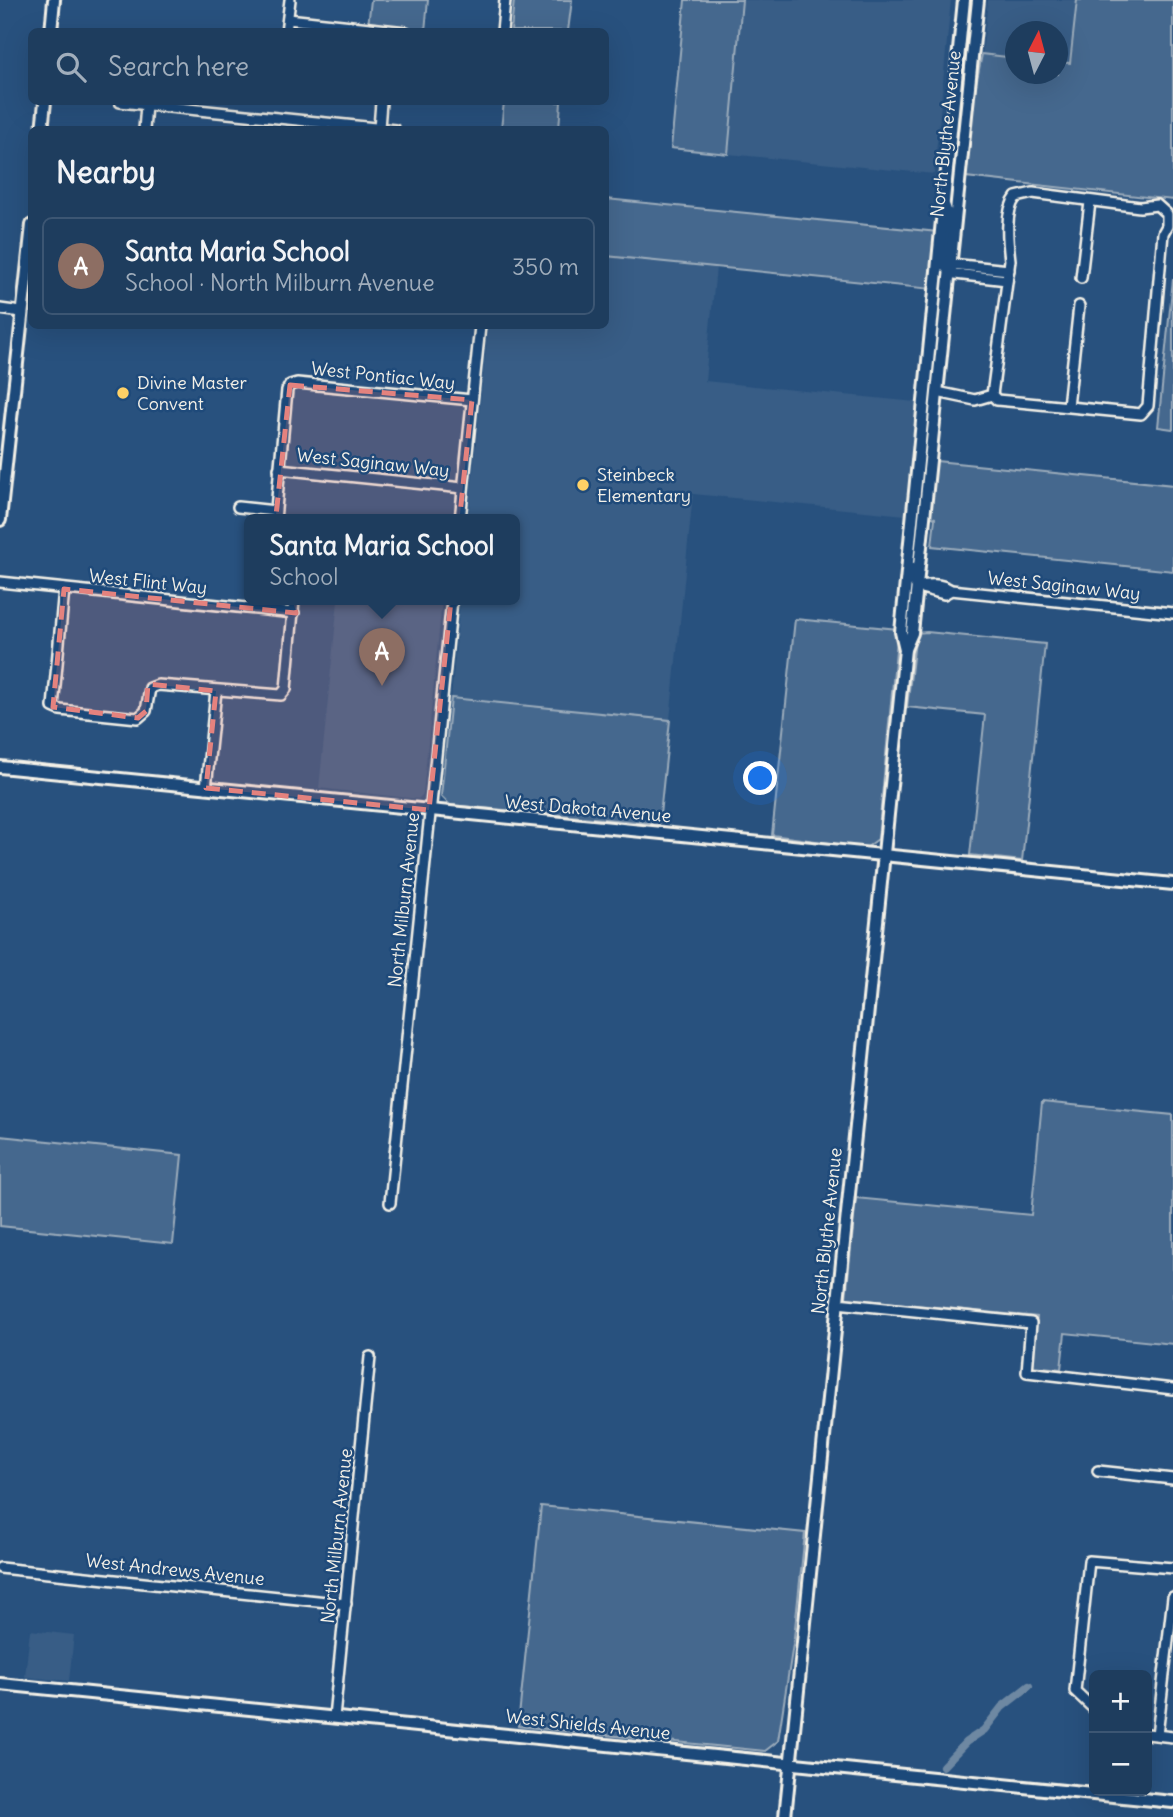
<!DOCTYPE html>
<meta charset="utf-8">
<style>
body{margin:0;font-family:Delius,sans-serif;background:#2b4867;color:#f1f3f6}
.controls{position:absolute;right:21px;bottom:21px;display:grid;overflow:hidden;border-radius:10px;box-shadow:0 7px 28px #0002}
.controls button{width:63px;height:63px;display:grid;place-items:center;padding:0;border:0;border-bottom:2px solid #3c5673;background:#1e3d5e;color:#f1f3f6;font:35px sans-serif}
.compass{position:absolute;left:1005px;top:21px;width:63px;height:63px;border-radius:50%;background:#1e3d5e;box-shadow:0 7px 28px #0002;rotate:6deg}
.you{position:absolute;left:761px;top:779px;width:24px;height:24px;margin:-18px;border:5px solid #fff;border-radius:50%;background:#1a73e8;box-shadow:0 0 0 10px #1a73e833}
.badge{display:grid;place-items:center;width:46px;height:46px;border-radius:50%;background:#ffd166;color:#fff;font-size:23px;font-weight:700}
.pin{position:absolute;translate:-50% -58px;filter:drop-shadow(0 2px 4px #0008)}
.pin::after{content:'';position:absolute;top:37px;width:24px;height:21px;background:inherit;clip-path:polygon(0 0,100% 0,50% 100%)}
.popup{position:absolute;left:244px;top:514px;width:276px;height:91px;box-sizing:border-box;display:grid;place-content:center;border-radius:10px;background:#1e3d5e;filter:drop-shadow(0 2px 5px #0005);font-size:23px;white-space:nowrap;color:#a1aebc}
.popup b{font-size:26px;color:#f1f3f6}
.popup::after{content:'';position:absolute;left:50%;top:100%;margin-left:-14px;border:14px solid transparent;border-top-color:#1e3d5e}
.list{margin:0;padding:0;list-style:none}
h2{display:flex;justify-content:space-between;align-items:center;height:91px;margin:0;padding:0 28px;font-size:30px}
h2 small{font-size:23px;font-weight:400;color:#a1aebc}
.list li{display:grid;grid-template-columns:46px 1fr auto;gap:21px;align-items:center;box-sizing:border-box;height:98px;margin:0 14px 14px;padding:0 14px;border:2px solid #3c5673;border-radius:10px}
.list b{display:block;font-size:26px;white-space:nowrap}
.list p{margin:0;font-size:23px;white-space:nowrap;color:#a1aebc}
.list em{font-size:23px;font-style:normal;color:#a1aebc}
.icon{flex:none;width:38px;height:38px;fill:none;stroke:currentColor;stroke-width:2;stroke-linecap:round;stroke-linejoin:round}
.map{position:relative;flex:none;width:1173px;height:1817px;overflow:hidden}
.search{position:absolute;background:#1e3d5e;box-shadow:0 7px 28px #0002;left:28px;top:28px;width:581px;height:77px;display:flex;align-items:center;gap:18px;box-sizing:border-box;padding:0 24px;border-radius:10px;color:#a1aebc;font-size:26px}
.panel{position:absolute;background:#1e3d5e;box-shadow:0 7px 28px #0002;left:28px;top:126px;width:581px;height:203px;border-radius:10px}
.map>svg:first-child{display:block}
.built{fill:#375d86}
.green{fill:#45688e;stroke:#9cacbb;stroke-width:2}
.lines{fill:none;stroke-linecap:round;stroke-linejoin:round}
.canal{stroke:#6e88a2;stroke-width:8}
.minor-casing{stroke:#f4f1e8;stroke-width:14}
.tertiary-casing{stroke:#f4f1e8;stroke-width:16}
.minor{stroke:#1f4a7a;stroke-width:9}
.tertiary{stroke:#1f4a7a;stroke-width:10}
.marked{fill:#e4827e;fill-opacity:0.2;stroke:#e4827e;stroke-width:5;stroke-dasharray:14 9;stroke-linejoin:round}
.poi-dot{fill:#ffd166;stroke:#1f4a7a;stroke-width:2.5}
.labels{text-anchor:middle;stroke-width:5;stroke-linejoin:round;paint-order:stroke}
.street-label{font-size:18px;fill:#f4f1e8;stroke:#1f4a7a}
.poi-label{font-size:18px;fill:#f4f1e8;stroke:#1f4a7a;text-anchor:start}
</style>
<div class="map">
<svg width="1173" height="1817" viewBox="0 0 1173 1817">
<rect width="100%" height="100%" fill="#28517e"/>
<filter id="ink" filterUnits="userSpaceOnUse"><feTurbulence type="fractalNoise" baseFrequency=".0143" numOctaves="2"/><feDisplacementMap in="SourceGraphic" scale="14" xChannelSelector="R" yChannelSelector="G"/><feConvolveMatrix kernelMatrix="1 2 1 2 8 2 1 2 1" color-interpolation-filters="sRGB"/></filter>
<g filter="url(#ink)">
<g class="built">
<path d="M 742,0 L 951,0 L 934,174 L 728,154 Z"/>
<path d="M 988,0 L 1077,0 L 1070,63 L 1058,62 L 1058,32 L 1016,32 L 1015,58 L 982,54 Z"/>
<path d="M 606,256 L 716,267 L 705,381 L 916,402 L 905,515 L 693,494 L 670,720 L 451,698 L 460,600 L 515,600 L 515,520 L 468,520 L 488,326 L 606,326 Z"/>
<path d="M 338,600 L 442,600 L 423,794 L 418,799 L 319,788 Z"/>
<path d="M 30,1630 L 74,1635 L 69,1681 L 25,1677 Z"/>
</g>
<g class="green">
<path d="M 371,0 L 428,0 L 425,31 L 368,26 Z"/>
<path d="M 514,0 L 572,0 L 568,31 L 511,31 Z"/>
<path d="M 685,0 L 742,0 L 728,154 L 671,148 Z"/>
<path d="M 1077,0 L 1173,0 L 1173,200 L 966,177 L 970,115 L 982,54 L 1015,58 L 1016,74 L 1058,74 L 1058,62 L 1070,63 Z"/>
<path d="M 504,102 L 561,102 L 559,129 L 501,129 Z"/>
<path d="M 606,199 L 938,232 L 932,289 L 606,256 Z"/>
<path d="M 1173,279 L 1173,429 L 1158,427 Z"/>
<path d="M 936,461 L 1173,485 L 1173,571 L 932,546 L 935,518 L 930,516 Z"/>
<path d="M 795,619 L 898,629 L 878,839 L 866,848 L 772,835 Z"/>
<path d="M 927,632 L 1045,644 L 1022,861 L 970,855 L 985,715 L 907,707 L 916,633 Z"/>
<path d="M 451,698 L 670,720 L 659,824 L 450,805 L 441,796 Z"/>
<path d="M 1042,1102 L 1173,1115 L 1173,1344 L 1065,1333 L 1061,1369 L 1032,1366 L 1037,1317 L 846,1298 L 856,1198 L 1031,1215 Z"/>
<path d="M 0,1136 L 182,1155 L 173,1244 L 0,1226 Z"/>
<path d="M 541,1506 L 805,1533 L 794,1638 L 778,1741 L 765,1751 L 518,1726 Z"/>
</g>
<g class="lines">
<path class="canal" d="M 943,1766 L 966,1742 L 984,1730 L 1002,1707 L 1029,1686"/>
<g class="minor-casing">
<g id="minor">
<path d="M 288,19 L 406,32"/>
<path d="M 286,32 L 290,0"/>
<path d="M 502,32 L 505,0"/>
<path d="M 120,102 L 395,130"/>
<path d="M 379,128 L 381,102"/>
<path d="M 144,130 L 146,105"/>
<path d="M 1033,193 L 1140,207 L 1157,205 L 1167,214 L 1167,226 L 1163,233 L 1148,406 L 1141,414 L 997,400 L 992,395 L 1010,260 C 1008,243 1004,212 1016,197 Z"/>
<path d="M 945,206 L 949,218 L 946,268 L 955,274 L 1007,280"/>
<path d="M 951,264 L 1009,270"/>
<path d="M 1081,278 L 1090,202"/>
<path d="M 0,309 L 21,312"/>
<path d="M 937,392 L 975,400 L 992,395"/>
<path d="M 1068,406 L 1079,306"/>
<path d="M 279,469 L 463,488"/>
<path d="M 238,507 L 275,511"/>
<path d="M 275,520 L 287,390 L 290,385 L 297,383 L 472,400"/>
<path d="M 460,520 L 480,326"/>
<path d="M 912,568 L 911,579 L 917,587 L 944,594 L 951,590"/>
<path d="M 0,582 L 294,613"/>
<path d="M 917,587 C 929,584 940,583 951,590 L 1173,613"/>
<path d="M 64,589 L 53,707 L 60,710 L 138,718 L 146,711 L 150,688 L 158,685 L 281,695 L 286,689 L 294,600"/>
<path d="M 206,788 L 216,691"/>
<path d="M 390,1203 L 452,600"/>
<path d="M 837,1303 L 1031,1323 L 1027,1372 L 1173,1389"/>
<path d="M 1098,1471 L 1173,1479"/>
<path d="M 0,1568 L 346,1604"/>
<path d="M 1094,1709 L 1075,1691 L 1089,1561 L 1173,1568"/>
<path d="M 334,1717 L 370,1357"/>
<path d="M 1147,1734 L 1173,1737"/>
<path d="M 1157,1735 L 1173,1597"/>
</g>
</g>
<g class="tertiary-casing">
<g id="tertiary">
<path d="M 51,32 L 54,0"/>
<path d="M 42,130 L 45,102"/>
<path d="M 0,520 L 32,225"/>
<path d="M 905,649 L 912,633 L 978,0"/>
<path d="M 0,767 L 1173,884"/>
<path d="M 0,1684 L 1173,1802"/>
<path d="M 785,1817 L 905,649 L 901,632 L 964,0"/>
</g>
</g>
<use href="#minor" class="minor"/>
<use href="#tertiary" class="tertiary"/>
</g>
</g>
<path class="marked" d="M 290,385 L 472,400 L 429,810 L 206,788 L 216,691 L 148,684 L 146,711 L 138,718 L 53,707 L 64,589 L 296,613 L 275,525 Z"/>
<g class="poi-dot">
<circle cx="123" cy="393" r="7"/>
<circle cx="583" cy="485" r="7"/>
</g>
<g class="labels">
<g class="street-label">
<text transform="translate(946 134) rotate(-84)" y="6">North Blythe Avenue</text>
<text transform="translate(383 376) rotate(6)" y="6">West Pontiac Way</text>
<text transform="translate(373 463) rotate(6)" y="6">West Saginaw Way</text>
<text transform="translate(148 582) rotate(6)" y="6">West Flint Way</text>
<text transform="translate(1064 586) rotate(6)" y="6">West Saginaw Way</text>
<text transform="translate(588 809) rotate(5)" y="6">West Dakota Avenue</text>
<text transform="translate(404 900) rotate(-84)" y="6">North Milburn Avenue</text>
<text transform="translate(827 1231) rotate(-84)" y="6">North Blythe Avenue</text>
<text transform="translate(337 1536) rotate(-84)" y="6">North Milburn Avenue</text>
<text transform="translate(175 1570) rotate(6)" y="6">West Andrews Avenue</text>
<text transform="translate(588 1725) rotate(6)" y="6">West Shields Avenue</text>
</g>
<g class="poi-label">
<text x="137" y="389">Divine Master<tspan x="137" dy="21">Convent</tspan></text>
<text x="597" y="481">Steinbeck<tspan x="597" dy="21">Elementary</tspan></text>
</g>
</g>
</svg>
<div class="controls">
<button>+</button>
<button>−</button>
</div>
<svg class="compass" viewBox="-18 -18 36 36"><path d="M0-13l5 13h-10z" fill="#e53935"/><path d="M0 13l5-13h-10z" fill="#a1aebc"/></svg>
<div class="you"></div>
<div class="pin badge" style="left:382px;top:686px;background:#8d6e63">A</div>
<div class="popup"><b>Santa Maria School</b>School</div>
<div class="search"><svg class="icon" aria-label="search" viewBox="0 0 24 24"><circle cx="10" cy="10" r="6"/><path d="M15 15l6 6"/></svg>Search here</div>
<section class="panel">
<h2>Nearby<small></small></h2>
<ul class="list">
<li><span class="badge" style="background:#8d6e63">A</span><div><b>Santa Maria School</b><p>School · North Milburn Avenue</p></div><em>350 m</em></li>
</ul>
</section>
</div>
